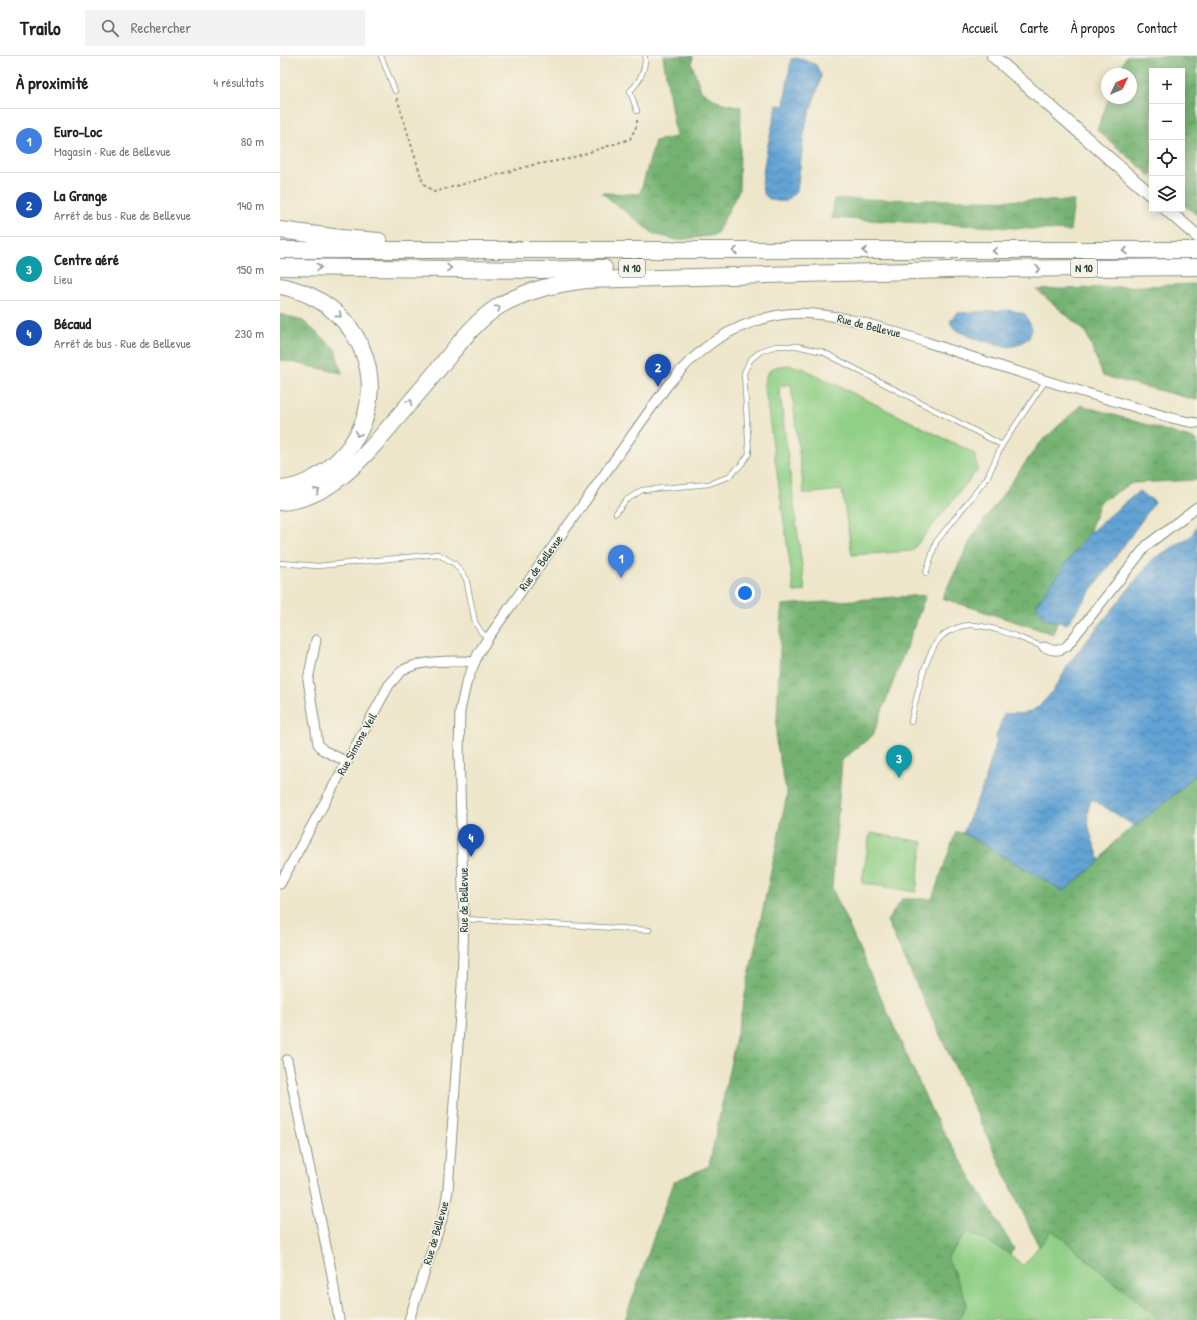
<!DOCTYPE html>
<html lang="fr">
<meta charset="utf-8">
<style>
body{margin:0;font-family:"Patrick Hand",sans-serif;background:#f2f2f2;color:#222}
.controls{position:absolute;right:12px;top:12px;display:grid;overflow:hidden;border-radius:0px;box-shadow:0 2px 10px #0003}
.controls button{width:36px;height:36px;display:grid;place-items:center;padding:0;border:0;border-bottom:1px solid #e0e0e0;background:#fff;color:#222;font:20px sans-serif}
.compass{position:absolute;left:821px;top:12px;width:36px;height:36px;border-radius:50%;background:#fff;box-shadow:0 2px 10px #0003;rotate:46deg}
.you{position:absolute;left:465px;top:537px;width:14px;height:14px;margin:-10px;border:3px solid #fff;border-radius:50%;background:#1a73e8;box-shadow:0 0 0 6px #1a73e833}
.badge{display:grid;place-items:center;width:26px;height:26px;border-radius:50%;background:#1f6fb2;color:#fff;font-size:13px;font-weight:700}
.pin{position:absolute;translate:-50% -33px;filter:drop-shadow(0 1px 2px #0008)}
.pin::after{content:'';position:absolute;top:21px;width:14px;height:12px;background:inherit;clip-path:polygon(0 0,100% 0,50% 100%)}
.list{margin:0;padding:0;list-style:none}
h2{display:flex;justify-content:space-between;align-items:center;height:52px;margin:0;padding:0 16px;font-size:17px}
h2 small{font-size:13px;font-weight:400;color:#767676}
.list li{display:grid;grid-template-columns:26px 1fr auto;gap:12px;align-items:center;box-sizing:border-box;height:64px;padding:0 16px;border-top:1px solid #e0e0e0}
.list b{display:block;font-size:15px;white-space:nowrap}
.list p{margin:0;font-size:13px;white-space:nowrap;color:#767676}
.list em{font-size:13px;font-style:normal;color:#767676}
.icon{flex:none;width:22px;height:22px;fill:none;stroke:currentColor;stroke-width:2;stroke-linecap:round;stroke-linejoin:round}
.map{position:relative;flex:none;width:917px;height:1264px;overflow:hidden}
header{display:flex;align-items:center;gap:24px;box-sizing:border-box;height:56px;padding:0 20px;background:#fff;border-bottom:1px solid #e0e0e0}
header strong{font-size:19px}
nav{display:flex;gap:22px;margin-inline-start:auto;font-size:14px}
.search{width:280px;height:36px;background:#f2f2f2;display:flex;align-items:center;gap:10px;box-sizing:border-box;padding:0 14px;border-radius:0px;color:#767676;font-size:15px}
main{display:flex}
aside{flex:1;background:#fff}
.map>svg:first-child{display:block}
.grass{fill:#90cf85;stroke:#58865c}
.forest{fill:url(#forest-crowns);stroke:#4a7853}
.water{fill:url(#water-waves);stroke:#407084}
.lines{fill:none;stroke-linecap:round;stroke-linejoin:round}
.lane-casing{stroke:#86927f;stroke-width:6}
.street-casing{stroke:#86927f;stroke-width:11}
.secondary-casing{stroke:#86927f;stroke-width:14}
.highway-casing{stroke:#86927f;stroke-width:18}
.path{stroke:#86927f;stroke-width:2;stroke-dasharray:3 3;stroke-linecap:butt}
.lane{stroke:#fff;stroke-width:4.5}
.street{stroke:#fff;stroke-width:9}
.secondary{stroke:#fff;stroke-width:12}
.highway{stroke:#fff;stroke-width:16}
.oneway{stroke:#8f9e9a}
.labels{text-anchor:middle;stroke-width:3;stroke-linejoin:round;paint-order:stroke}
.shield{fill:#f7f3e8;stroke:#60746a;stroke-width:1}
.shield-label{font-size:11px;font-weight:bold;fill:#1f3d34}
.street-label{font-size:12px;fill:#1f3d34;stroke:#f7f3e8}
</style>
<header>
<strong>Trailo</strong>
<div class="search"><svg class="icon" aria-label="search" viewBox="0 0 24 24"><circle cx="10" cy="10" r="6"/><path d="M15 15l6 6"/></svg>Rechercher</div>
<nav><a>Accueil</a><a>Carte</a><a>À propos</a><a>Contact</a></nav>
</header>
<main>
<aside>
<h2>À proximité<small>4 résultats</small></h2>
<ul class="list">
<li><span class="badge" style="background:#3f7fe0">1</span><div><b>Euro-Loc</b><p>Magasin · Rue de Bellevue</p></div><em>80 m</em></li>
<li><span class="badge" style="background:#1a4fb4">2</span><div><b>La Grange</b><p>Arrêt de bus · Rue de Bellevue</p></div><em>140 m</em></li>
<li><span class="badge" style="background:#0f9aa8">3</span><div><b>Centre aéré</b><p>Lieu</p></div><em>150 m</em></li>
<li><span class="badge" style="background:#1a4fb4">4</span><div><b>Bécaud</b><p>Arrêt de bus · Rue de Bellevue</p></div><em>230 m</em></li>
</ul>
</aside>
<div class="map">
<svg width="917" height="1264" viewBox="0 0 917 1264">
<defs>
<pattern id="forest-crowns" width="20" height="18" patternUnits="userSpaceOnUse"><rect width="20" height="18" fill="#74b272"/><path d="M2 6a3 3 0 1 1 6 0M12 15a3 3 0 1 1 6 0" fill="none" stroke="#5f925e"/></pattern>
<pattern id="water-waves" width="16" height="10" patternUnits="userSpaceOnUse"><rect width="16" height="10" fill="#62a2d4"/><path d="M0 5q4-4 8 0t8 0" fill="none" stroke="#5085ad"/></pattern>
</defs>
<rect width="100%" height="100%" fill="#f7f3e8"/>
<filter id="ink" filterUnits="userSpaceOnUse"><feTurbulence type="fractalNoise" baseFrequency=".025" numOctaves="2"/><feDisplacementMap in="SourceGraphic" scale="8" xChannelSelector="R" yChannelSelector="G"/><feConvolveMatrix kernelMatrix="1 2 1 2 8 2 1 2 1" color-interpolation-filters="sRGB"/></filter>
<filter id="wash" filterUnits="userSpaceOnUse"><feTurbulence type="fractalNoise" baseFrequency=".012" numOctaves="4" result="noise"/><feDisplacementMap in="SourceGraphic" scale="16" xChannelSelector="R" yChannelSelector="G"/><feGaussianBlur stdDeviation="0.9" result="paint"/><feColorMatrix in="noise" values="0 0 0 0 0 0 0 0 0 0 0 0 0 0 0 0 0 1.4 0 .05"/><feComposite in="paint" operator="in"/></filter>
<g filter="url(#wash)">
<rect width="100%" height="100%" fill="#eee6ca"/>
<g class="grass">
<path d="M 508,309 L 522,312 L 694,397 L 698,413 L 632,495 L 572,499 L 562,434 L 524,438 L 511,328 L 499,330 L 525,535 L 514,536 L 484,326 C 489,311 493,311 508,309 Z"/>
<path d="M 590,777 L 643,786 L 636,836 L 582,827 Z"/>
<path d="M 772,1174 L 880,1264 L 678,1264 L 687,1247 L 667,1201 L 688,1175 L 730,1198 L 743,1210 Z"/>
</g>
<g class="forest">
<path d="M 383,0 L 413,0 L 412,8 L 421,35 L 439,46 L 461,51 L 459,134 L 436,179 L 398,184 L 374,178 L 322,137 L 360,138 L 375,85 L 396,81 Z"/>
<path d="M 846,0 L 917,0 L 917,159 L 902,147 L 902,15 L 872,15 L 872,121 L 817,74 L 829,42 L 851,42 L 851,18 L 839,18 Z"/>
<path d="M 554,143 L 794,145 L 790,175 L 552,162 Z"/>
<path d="M 917,228 L 917,344 L 823,320 L 806,276 L 757,234 Z"/>
<path d="M 0,258 L 23,265 L 55,293 L 62,317 L 0,304 Z"/>
<path d="M 801,349 L 917,384 L 917,424 L 852,427 L 820,446 L 773,578 L 662,542 L 693,480 L 758,389 Z"/>
<path d="M 646,539 L 593,679 L 562,704 L 552,832 L 653,1058 L 734,1193 L 730,1198 L 688,1175 L 667,1201 L 687,1247 L 678,1264 L 345,1264 L 393,1126 L 429,1110 L 507,739 L 496,685 L 502,549 Z"/>
<path d="M 917,717 L 917,1264 L 880,1264 L 772,1174 L 759,1191 L 607,865 L 622,843 L 652,843 L 676,776 L 683,777 L 784,835 L 820,805 L 835,785 L 896,737 Z"/>
</g>
<g class="water">
<path d="M 519,2 L 536,9 L 541,19 L 540,26 L 525,70 L 517,135 L 507,145 C 499,146 489,145 484,138 C 477,126 494,65 497,49 L 504,50 L 511,3 Z"/>
<path d="M 730,254 L 745,258 L 752,272 L 749,282 L 738,289 L 728,291 C 719,288 648,275 678,257 Z"/>
<path d="M 859,435 L 875,446 L 787,568 L 765,563 L 756,548 L 808,478 Z"/>
<path d="M 917,470 L 917,717 L 896,737 L 855,770 L 812,743 C 801,762 814,786 820,805 L 784,835 L 683,777 L 704,728 L 717,684 L 715,683 L 724,658 C 731,657 746,659 752,655 C 769,644 781,624 789,607 L 873,503 L 911,480 Z"/>
</g>
</g>
<g filter="url(#ink)">
<g class="lines">
<g class="lane-casing">
<g id="lane">
<path d="M 101,0 L 115,35"/>
<path d="M 357,55 L 350,35 C 359,27 366,13 365,0"/>
<path d="M 336,457 L 345,445 L 362,434 L 429,428 L 448,421 L 461,409 L 469,398 L 464,317 L 470,304 L 481,295 L 496,290 L 517,290 L 543,296 L 722,389"/>
<path d="M 0,507 L 38,510 L 158,498 L 175,508 L 186,522 L 195,566 L 201,576 L 208,582"/>
<path d="M 646,517 L 656,486 L 707,422 L 722,389 L 766,324"/>
<path d="M 631,666 C 635,646 646,594 662,580 C 669,574 684,568 693,569 C 717,571 742,583 764,591"/>
<path d="M 184,863 L 369,874"/>
</g>
</g>
<g class="street-casing">
<g id="street">
<path d="M 36,584 L 28,624 L 38,688 L 43,694 L 67,706"/>
<path d="M 764,591 C 774,595 778,596 787,590 L 867,489 L 917,451"/>
<path d="M 0,828 L 109,629 C 113,625 117,619 122,615 C 138,604 176,604 195,606"/>
<path d="M 7,1004 L 52,1219 L 59,1264"/>
<path d="M 129,1264 L 164,1157 L 168,1134 L 182,929 L 184,863 L 179,697 L 180,655 L 186,628 L 198,598 L 208,582 L 387,330 C 418,292 449,269 499,259 C 542,251 604,272 646,286 C 711,307 776,329 841,347 C 866,354 892,364 917,367"/>
</g>
</g>
<g class="secondary-casing">
<g id="secondary">
<path d="M 713,0 L 872,140"/>
<path d="M 886,153 L 917,180"/>
</g>
</g>
<g class="highway-casing">
<g id="highway">
<path d="M 0,174 L 60,182 L 99,185"/>
<path d="M 0,194 L 917,194"/>
<path d="M 0,211 L 262,214 L 324,212"/>
<path d="M 0,230 C 87,246 122,346 54,408 C 40,421 20,432 0,433"/>
<path d="M 0,446 C 52,443 86,398 117,362 C 133,343 149,325 164,306 C 180,286 197,264 219,250 C 247,234 275,228 306,224 L 705,213 L 917,211"/>
</g>
</g>
<path class="path" d="M 117,42 L 143,127 L 154,136 L 253,109 L 288,103 L 350,83 L 357,69 L 357,61"/>
<use href="#lane" class="lane"/>
<use href="#street" class="street"/>
<use href="#secondary" class="secondary"/>
<use href="#highway" class="highway"/>
</g>
<defs><path id="oneway-chevron" d="M-2-3.5L2.5 0L-2 3.5" fill="none" stroke-width="1.6" stroke-linecap="round" stroke-linejoin="round"/></defs>
<g class="oneway">
<use href="#oneway-chevron" transform="translate(455 195) rotate(180)"/>
<use href="#oneway-chevron" transform="translate(585 195) rotate(180)"/>
<use href="#oneway-chevron" transform="translate(715 195) rotate(180)"/>
<use href="#oneway-chevron" transform="translate(845 195) rotate(180)"/>
<use href="#oneway-chevron" transform="translate(39 211)"/>
<use href="#oneway-chevron" transform="translate(169 212) rotate(1)"/>
<use href="#oneway-chevron" transform="translate(758 213) rotate(-1)"/>
<use href="#oneway-chevron" transform="translate(218 252) rotate(-34)"/>
<use href="#oneway-chevron" transform="translate(59 259) rotate(40)"/>
<use href="#oneway-chevron" transform="translate(130 346) rotate(-50)"/>
<use href="#oneway-chevron" transform="translate(78 378) rotate(117)"/>
<use href="#oneway-chevron" transform="translate(37 435) rotate(-26)"/>
</g>
</g>
<g class="labels">
<g class="shield">
<rect x="339" y="203" width="26" height="18" rx="3"/>
<rect x="791" y="203" width="26" height="18" rx="3"/>
</g>
<g class="shield-label">
<text x="352" y="216">N 10</text>
<text x="804" y="216">N 10</text>
</g>
<g class="street-label">
<text transform="translate(589 270) rotate(14)" y="4">Rue de Bellevue</text>
<text transform="translate(261 507) rotate(-54)" y="4">Rue de Bellevue</text>
<text transform="translate(77 688) rotate(-61)" y="4">Rue Simone Veil</text>
<text transform="translate(184 844) rotate(-90)" y="4">Rue de Bellevue</text>
<text transform="translate(156 1177) rotate(-74)" y="4">Rue de Bellevue</text>
</g>
</g>
</svg>
<div class="controls">
<button>+</button>
<button>−</button>
<button><svg class="icon" aria-label="locate" viewBox="0 0 24 24"><circle cx="12" cy="12" r="6"/><path d="M12 2v4M12 18v4M2 12h4M18 12h4"/></svg></button>
<button><svg class="icon" aria-label="layers" viewBox="0 0 24 24"><path d="M12 4l9 5-9 5-9-5zM3 14l9 5 9-5"/></svg></button>
</div>
<svg class="compass" viewBox="-18 -18 36 36"><path d="M0-13l5 13h-10z" fill="#e53935"/><path d="M0 13l5-13h-10z" fill="#767676"/></svg>
<div class="you"></div>
<div class="pin badge" style="left:341px;top:522px;background:#3f7fe0">1</div>
<div class="pin badge" style="left:378px;top:331px;background:#1a4fb4">2</div>
<div class="pin badge" style="left:619px;top:722px;background:#0f9aa8">3</div>
<div class="pin badge" style="left:191px;top:801px;background:#1a4fb4">4</div>
</div>
</main>
